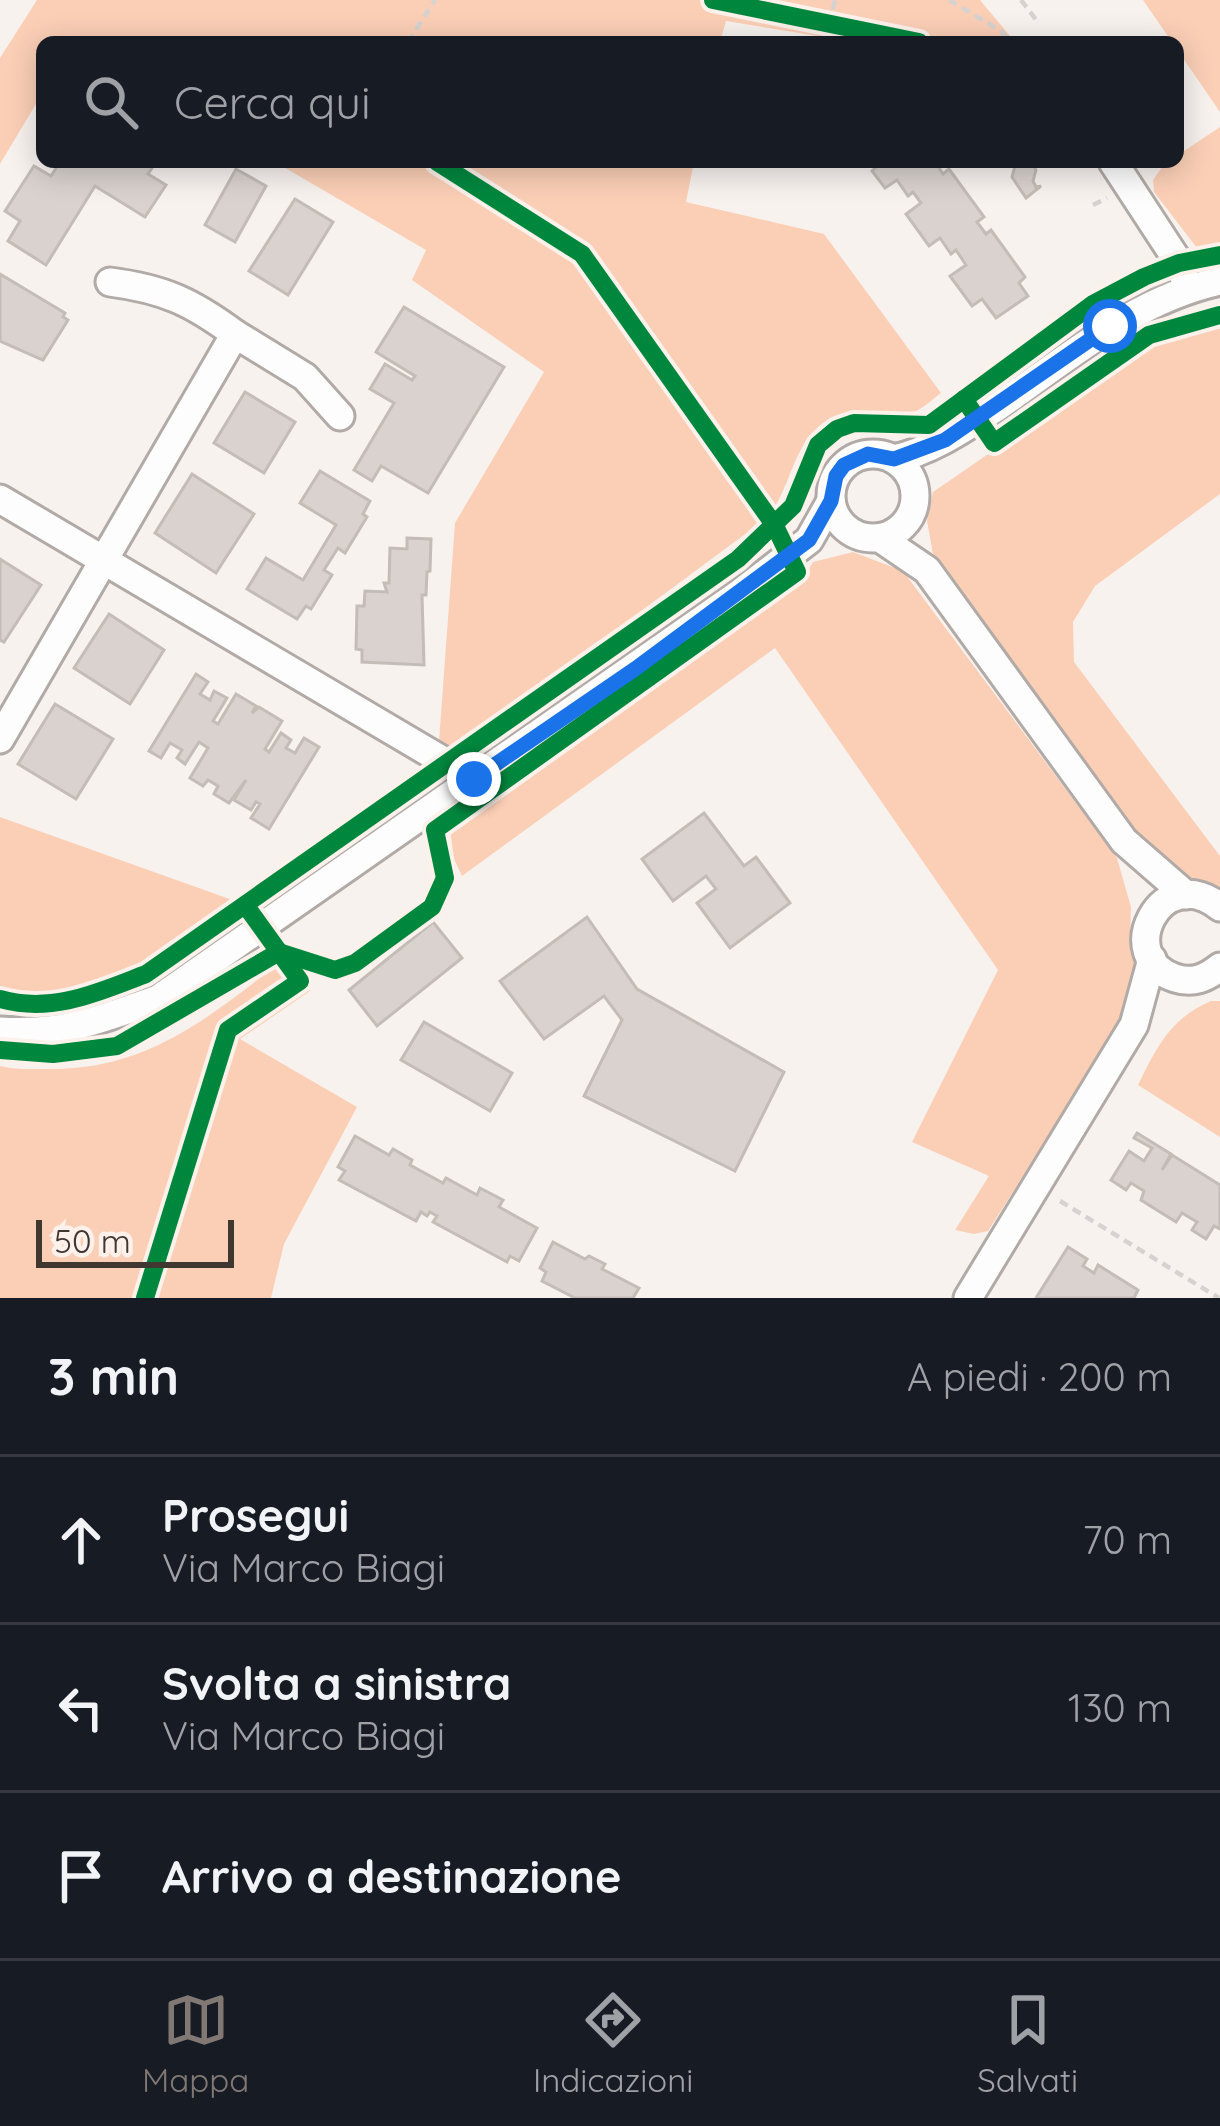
<!DOCTYPE html>
<html lang="it">
<meta charset="utf-8">
<style>
body{margin:0;font-family:Quicksand,sans-serif;background:#242831;color:#f1f3f6}
.scale{position:absolute;left:36px;bottom:30px;width:198px;box-sizing:border-box;padding-left:12px;border:6px solid #413731;border-top:0;font-size:33px;line-height:42px;white-space:nowrap;color:#413731;-webkit-text-stroke:9px #fcf1eb;paint-order:stroke}
.stop{position:absolute;width:36px;height:36px;margin:-27px;border:9px solid #1a73e8;border-radius:50%;background:#fff}
.stop.end{background:#1a73e8;border-color:#fff;box-shadow:0 3px 12px #0008}
.list{margin:0;padding:0;list-style:none}
h2{display:flex;justify-content:space-between;align-items:center;height:156px;margin:0;padding:0 48px;font-size:51px}
h2 small{font-size:39px;font-weight:400;color:#9ea1a6}
.list li{display:grid;grid-template-columns:78px 1fr auto;gap:36px;align-items:center;box-sizing:border-box;height:168px;padding:0 48px;border-top:3px solid #363941}
.list b{display:block;font-size:45px;white-space:nowrap}
.list p{margin:0;font-size:39px;white-space:nowrap;color:#9ea1a6}
.list em{font-size:39px;font-style:normal;color:#9ea1a6}
.icon{flex:none;width:66px;height:66px;fill:none;stroke:currentColor;stroke-width:2;stroke-linecap:round;stroke-linejoin:round}
.map{position:relative;flex:none;width:1220px;height:1298px;overflow:hidden}
.search{position:absolute;background:#171b24;box-shadow:0 6px 30px #0003;left:36px;right:36px;top:36px;height:132px;display:flex;align-items:center;gap:30px;box-sizing:border-box;padding:0 42px;border-radius:18px;color:#9ea1a6;font-size:45px}
.sheet{height:660px;background:#171b24}
nav{display:flex;justify-content:space-around;align-items:center;box-sizing:border-box;height:168px;border-top:3px solid #363941;background:#171b24;font-size:33px;color:#9ea1a6}
nav a{display:grid;justify-items:center;gap:6px}
nav .on{color:#817874}
.map>svg:first-child{display:block}
.green{fill:#fbcfb6}
.building{fill:#d9d2ce;stroke:#c3bcb7;stroke-width:3}
.lines{fill:none;stroke-linecap:round;stroke-linejoin:round}
.minor-casing{stroke:#b1aaa6;stroke-width:33}
.path{stroke:#d5d2d0;stroke-width:4.5;stroke-dasharray:9 6;stroke-linecap:butt}
.minor{stroke:#fefdfd;stroke-width:27}
.cycleway-casing{stroke:#fcf1eb;stroke-width:26}
.cycleway{stroke:#00873e;stroke-width:18}
.route{stroke:#1a73e8;stroke-width:15}
</style>
<div class="map">
<svg width="1220" height="1298" viewBox="0 0 1220 1298">
<rect width="100%" height="100%" fill="#f8f2ef"/>
<g class="green">
<path d="M 37,0 L 980,0 L 1015,42 L 854,42 L 726,21 L 720,42 L 42,42 L 42,94 L 0,164 L 0,58 Z"/>
<path d="M 1143,0 L 1220,0 L 1220,112 L 1178,51 L 1178,42 L 1172,42 Z"/>
<path d="M 1220,127 L 1220,243 L 1197,248 L 1154,192 L 1153,180 L 1164,164 L 1178,162 L 1178,155 Z"/>
<path d="M 275,162 L 694,162 L 686,202 L 824,234 L 941,393 C 934,398 926,406 918,410 C 889,424 854,395 818,427 C 791,452 790,490 767,518 L 453,750 L 439,741 L 455,523 L 544,372 L 412,280 L 426,250 Z"/>
<path d="M 1220,322 L 1220,494 L 1095,586 L 1073,622 L 1074,662 L 1220,856 L 1220,900 L 1204,885 L 1179,878 L 1135,840 L 935,565 L 927,521 L 933,492 L 1151,342 Z"/>
<path d="M 853,552 L 903,571 L 1117,858 L 1131,907 L 1130,941 L 1138,971 L 1123,1019 L 988,1231 L 974,1234 L 955,1230 L 989,1176 L 912,1142 L 998,970 L 775,648 L 462,876 L 454,859 L 450,829 L 801,583 L 813,562 Z"/>
<path d="M 0,817 L 238,902 C 169,950 90,1015 0,994 Z"/>
<path d="M 279,963 L 310,991 L 240,1039 L 357,1107 L 284,1244 L 271,1298 L 0,1298 L 0,1066 C 15,1070 31,1069 46,1069 C 144,1071 206,1020 279,963 Z"/>
<path d="M 1211,1001 L 1220,1001 L 1220,1137 L 1138,1085 C 1157,1046 1171,1018 1211,1001 Z"/>
</g>
<g class="building">
<path d="M 60,162 L 156,162 L 148,174 L 166,185 L 145,217 L 95,186 L 46,265 L 8,241 L 20,221 L 5,211 L 34,166 L 51,176 Z"/>
<path d="M 882,162 L 935,162 L 943,174 L 949,169 L 984,217 L 977,222 L 986,234 L 991,230 L 1025,277 L 1019,283 L 1028,296 L 996,318 L 982,299 L 972,306 L 950,276 L 966,265 L 956,250 L 951,254 L 940,238 L 929,246 L 906,214 L 921,203 L 913,192 L 908,196 L 897,180 L 885,188 L 872,171 Z"/>
<path d="M 1016,162 L 1032,162 L 1036,170 L 1033,181 L 1036,187 L 1041,186 L 1026,198 L 1012,177 Z"/>
<path d="M 236,169 L 266,186 L 235,242 L 205,225 Z"/>
<path d="M 295,199 L 333,222 L 288,295 L 249,271 Z"/>
<path d="M 0,274 L 65,313 L 63,317 L 68,320 L 43,360 L 0,341 Z"/>
<path d="M 404,307 L 504,367 L 428,493 L 381,466 L 372,481 L 354,470 L 394,403 L 370,389 L 385,364 L 412,380 L 415,376 L 376,352 Z"/>
<path d="M 245,392 L 295,422 L 264,473 L 214,443 Z"/>
<path d="M 320,471 L 370,501 L 363,514 L 367,517 L 345,553 L 338,548 L 324,570 L 332,575 L 311,609 L 306,606 L 297,619 L 247,589 L 266,558 L 303,580 L 336,525 L 300,503 Z"/>
<path d="M 192,474 L 254,514 L 216,573 L 155,533 Z"/>
<path d="M 407,538 L 431,539 L 430,571 L 427,572 L 426,595 L 422,595 L 424,665 L 362,662 L 362,650 L 356,649 L 357,606 L 364,606 L 365,591 L 387,592 L 384,583 L 389,583 L 390,548 L 407,549 Z"/>
<path d="M 0,559 L 41,585 L 4,642 L 0,640 Z"/>
<path d="M 109,614 L 164,650 L 130,704 L 74,668 Z"/>
<path d="M 196,674 L 208,682 L 200,694 L 210,700 L 214,691 L 227,698 L 213,721 L 218,724 L 236,694 L 256,706 L 252,713 L 259,707 L 282,721 L 265,749 L 269,752 L 281,733 L 291,740 L 286,748 L 295,753 L 304,738 L 319,747 L 269,829 L 251,818 L 260,804 L 256,802 L 251,810 L 234,800 L 246,780 L 229,803 L 214,794 L 218,786 L 208,780 L 203,786 L 190,778 L 208,748 L 199,742 L 185,764 L 177,758 L 182,750 L 170,743 L 161,758 L 149,751 Z"/>
<path d="M 55,704 L 113,739 L 76,799 L 18,764 Z"/>
<path d="M 704,813 L 744,866 L 756,857 L 790,903 L 730,948 L 697,903 L 716,889 L 706,876 L 673,901 L 642,859 Z"/>
<path d="M 587,917 L 637,989 L 784,1072 L 735,1171 L 584,1096 L 622,1020 L 604,996 L 544,1039 L 500,981 Z"/>
<path d="M 433,922 L 462,958 L 377,1026 L 349,990 Z"/>
<path d="M 424,1022 L 512,1073 L 490,1111 L 401,1060 Z"/>
<path d="M 1137,1133 L 1171,1154 L 1162,1170 L 1172,1155 L 1220,1185 L 1220,1229 L 1214,1226 L 1206,1239 L 1192,1230 L 1197,1222 L 1182,1213 L 1176,1222 L 1141,1200 L 1144,1191 L 1131,1183 L 1126,1190 L 1111,1180 L 1129,1151 L 1144,1161 L 1152,1148 L 1134,1138 Z"/>
<path d="M 355,1136 L 389,1155 L 393,1149 L 412,1160 L 410,1165 L 443,1183 L 446,1178 L 477,1195 L 480,1188 L 503,1200 L 499,1207 L 537,1228 L 519,1261 L 510,1256 L 507,1262 L 433,1222 L 437,1216 L 430,1212 L 427,1216 L 421,1212 L 416,1221 L 339,1180 L 345,1171 L 338,1167 Z"/>
<path d="M 553,1242 L 585,1259 L 589,1256 L 605,1264 L 602,1269 L 639,1288 L 633,1298 L 575,1298 L 542,1281 L 546,1272 L 540,1268 Z"/>
<path d="M 1068,1247 L 1087,1259 L 1083,1266 L 1094,1273 L 1098,1265 L 1138,1290 L 1134,1298 L 1036,1298 Z"/>
</g>
<g class="lines">
<g class="minor-casing">
<g id="minor">
<path d="M 1113,162 L 1179,263 L 1188,288"/>
<path d="M 235,334 L 305,377 L 340,416"/>
<circle cx="873" cy="496" r="42"/>
<path d="M 894,459 C 931,451 963,429 994,409 C 1066,360 1133,300 1220,281"/>
<path d="M 0,499 L 474,779"/>
<path d="M 880,538 L 927,570 L 1124,841 L 1186,895"/>
<path d="M 0,739 L 235,334 C 192,302 164,289 110,282"/>
<path d="M 1220,907 C 1160,860 1113,958 1175,978 C 1193,984 1206,978 1220,967"/>
<path d="M 0,1031 C 64,1035 99,1020 158,999 L 740,593 L 809,540 L 831,501"/>
<path d="M 968,1298 L 1134,1025 L 1152,959"/>
</g>
</g>
<g class="path">
<path d="M 949,0 L 1001,31 L 1010,42"/>
<path d="M 1021,0 L 1037,21"/>
<path d="M 830,24 L 835,0"/>
<path d="M 408,42 L 435,0"/>
<path d="M 1093,205 L 1107,198"/>
<path d="M 1060,1201 L 1219,1298"/>
<path d="M 145,1298 L 228,1030 L 300,981 L 276,948"/>
</g>
<use href="#minor" class="minor"/>
<g class="cycleway-casing">
<g id="cycleway">
<path d="M 713,0 L 919,42"/>
<path d="M 964,399 L 994,443 L 1149,335 L 1220,315"/>
<path d="M 0,999 C 52,1014 99,992 146,974 L 738,559 L 793,506 L 818,445 L 837,429 L 854,423 L 929,425 L 1093,304 L 1144,277 L 1179,263 L 1220,255"/>
<path d="M 0,1050 L 53,1054 L 117,1046 L 279,952 L 335,970 L 355,963 L 432,907 L 445,878 L 435,830 L 797,572 L 775,526 L 582,254 L 437,162"/>
<path d="M 145,1298 L 228,1030 L 300,981 L 246,906"/>
</g>
</g>
<use href="#cycleway" class="cycleway"/>
</g>
<g class="lines">
<path class="route" d="M 474,779 L 635,669 L 809,540 L 831,501 L 836,476 L 844,465 L 868,454 L 894,459 L 945,440 L 1110,326"/>
</g>
</svg>
<div class="scale">50 m</div>
<div class="stop" style="left:1110px;top:326px"></div>
<div class="stop end" style="left:474px;top:779px"></div>
<div class="search"><svg class="icon" aria-label="search" viewBox="0 0 24 24"><circle cx="10" cy="10" r="6"/><path d="M15 15l6 6"/></svg>Cerca qui</div>
</div>
<section class="sheet">
<h2>3 min<small>A piedi · 200 m</small></h2>
<ul class="list">
<li><svg class="icon" aria-label="ahead" viewBox="0 0 24 24"><path d="M12 20V5M6 11l6-6 6 6"/></svg><div><b>Prosegui</b><p>Via Marco Biagi</p></div><em>70 m</em></li>
<li><svg class="icon" aria-label="left" viewBox="0 0 24 24"><path d="M17 20v-9H6M10 6l-5 5 5 5"/></svg><div><b>Svolta a sinistra</b><p>Via Marco Biagi</p></div><em>130 m</em></li>
<li><svg class="icon" aria-label="arrive" viewBox="0 0 24 24"><path d="M6 21V4h12l-3 4 3 4H6"/></svg><div><b>Arrivo a destinazione</b></div></li>
</ul>
</section>
<nav>
<a class="on"><svg class="icon" aria-label="map" viewBox="0 0 24 24"><path d="M3 6l6-2 6 2 6-2v14l-6 2-6-2-6 2zM9 4v14M15 6v14"/></svg>Mappa</a>
<a><svg class="icon" aria-label="directions" viewBox="0 0 24 24"><path d="M12 3l9 9-9 9-9-9zM9 14v-3h6M13 9l2 2-2 2"/></svg>Indicazioni</a>
<a><svg class="icon" aria-label="saved" viewBox="0 0 24 24"><path d="M7 4h10v16l-5-4-5 4z"/></svg>Salvati</a>
</nav>
